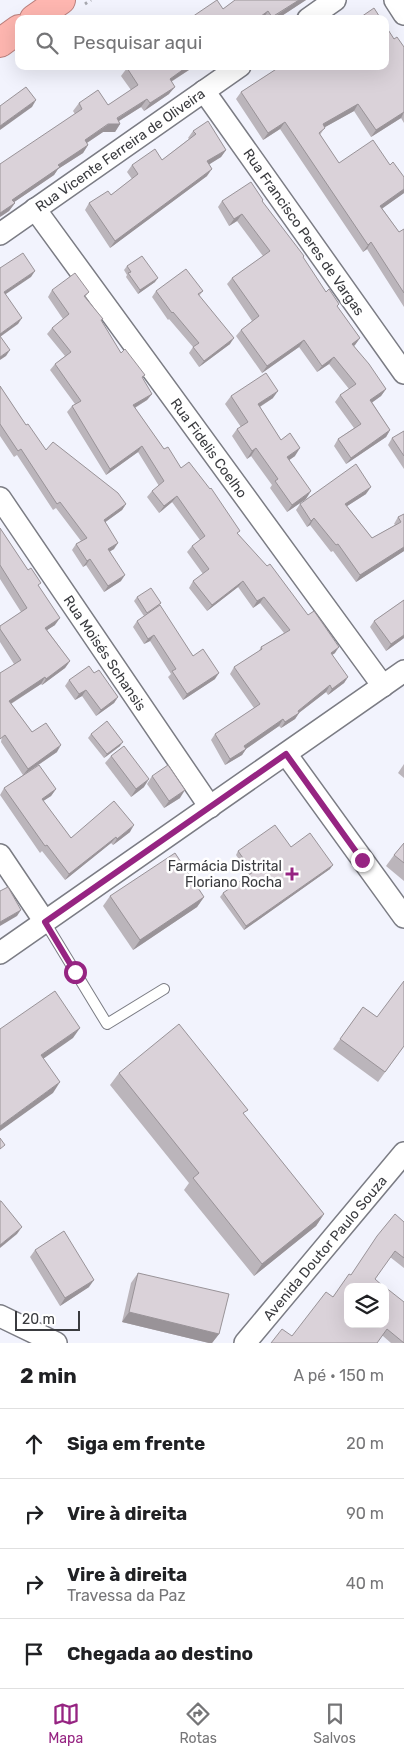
<!DOCTYPE html>
<html lang="pt">
<meta charset="utf-8">
<style>
body{margin:0;font-family:Rubik,sans-serif;background:#f6f6f6;color:#202124}
.controls{position:absolute;right:15px;bottom:15px;display:grid;overflow:hidden;border-radius:10px;box-shadow:0 5px 20px #0002}
.controls button{width:45px;height:45px;display:grid;place-items:center;padding:0;border:0;border-bottom:1px solid #e0e0e0;background:#fff;color:#202124;font:25px sans-serif}
.scale{position:absolute;left:15px;bottom:12px;width:65px;box-sizing:border-box;padding-left:5px;border:2px solid #3a3b3f;border-top:0;font-size:14px;line-height:18px;white-space:nowrap;color:#3a3b3f;-webkit-text-stroke:4px #fff;paint-order:stroke}
.stop{position:absolute;width:15px;height:15px;margin:-11px;border:4px solid #962482;border-radius:50%;background:#fff}
.stop.end{background:#962482;border-color:#fff;box-shadow:0 1px 5px #0008}
.list{margin:0;padding:0;list-style:none}
h2{display:flex;justify-content:space-between;align-items:center;height:65px;margin:0;padding:0 20px;font-size:21px}
h2 small{font-size:16px;font-weight:400;color:#757577}
.list li{display:grid;grid-template-columns:32px 1fr auto;gap:15px;align-items:center;box-sizing:border-box;height:70px;padding:0 20px;border-top:1px solid #e0e0e0}
.list b{display:block;font-size:19px;white-space:nowrap}
.list p{margin:0;font-size:16px;white-space:nowrap;color:#757577}
.list em{font-size:16px;font-style:normal;color:#757577}
.icon{flex:none;width:28px;height:28px;fill:none;stroke:currentColor;stroke-width:2;stroke-linecap:round;stroke-linejoin:round}
.map{position:relative;flex:none;width:404px;height:1343px;overflow:hidden}
.search{position:absolute;background:#fff;box-shadow:0 5px 20px #0002;left:15px;right:15px;top:15px;height:55px;display:flex;align-items:center;gap:12px;box-sizing:border-box;padding:0 18px;border-radius:10px;color:#757577;font-size:19px}
.sheet{height:345px;background:#fff}
nav{display:flex;justify-content:space-around;align-items:center;box-sizing:border-box;height:70px;border-top:1px solid #e0e0e0;background:#fff;font-size:14px;color:#757577}
nav a{display:grid;justify-items:center;gap:2px}
nav .on{color:#962482}
.map>svg:first-child{display:block}
.lines{fill:none;stroke-linecap:round;stroke-linejoin:round}
.service-casing{stroke:#7b7c84;stroke-width:12}
.minor-casing{stroke:#7b7c84;stroke-width:24}
.trunk-casing{stroke:#b97f7c;stroke-width:30}
.path{stroke:#a7a8af;stroke-width:3;stroke-dasharray:2.5 4;stroke-linecap:butt}
.service{stroke:#fff;stroke-width:10}
.minor{stroke:#fff;stroke-width:21}
.trunk{stroke:#feb6b0;stroke-width:28}
.wall{fill:#bbb5bb}
.shaded-wall{fill:#999398}
.building{fill:#dad2d9;stroke:#999398}
.route{stroke:#962482;stroke-width:6}
.poi-dot{fill:#962482;stroke:#fff;stroke-width:2}
.labels{text-anchor:middle;stroke-width:5;stroke-linejoin:round;paint-order:stroke}
.street-label{font-size:14px;fill:#3a3b3f;stroke:#fff}
.poi-label{font-size:14px;fill:#3a3b3f;stroke:#fff;text-anchor:end}
</style>
<div class="map">
<svg width="404" height="1343" viewBox="0 0 404 1343">
<rect width="100%" height="100%" fill="#f2f3fd"/>
<g class="lines">
<g class="service-casing">
<path id="service" d="M 45,922 L 107,1024 L 164,989"/>
</g>
<g class="minor-casing">
<g id="minor">
<path d="M 395,0 L 404,14"/>
<path d="M 308,19 L 335,0"/>
<path d="M 204,91 L 404,373"/>
<path d="M 35,209 L 383,686"/>
<path d="M 0,234 L 240,66"/>
<path d="M 0,498 L 210,807"/>
<path d="M 286,754 L 404,917"/>
<path d="M 0,855 L 45,922"/>
<path d="M 0,953 L 404,671"/>
<path d="M 0,1316 L 56,1343"/>
<path d="M 245,1343 L 404,1153"/>
</g>
</g>
<g class="trunk-casing">
<g id="trunk">
<path d="M 34,19 L 61,0"/>
<path d="M 0,43 L 19,29"/>
</g>
</g>
<path class="path" d="M 85,4 L 91,0"/>
<use href="#service" class="service"/>
<use href="#minor" class="minor"/>
<use href="#trunk" class="trunk"/>
</g>
<g class="wall">
<path d="M 235,0 L 306,0 L 277,19 L 189,19 L 223,9 Z"/>
<path d="M 394,39 L 404,47 L 404,123 L 401,118 L 371,137 L 354,111 L 325,127 L 320,135 L 339,163 L 404,193 L 382,208 L 399,232 L 404,229 L 404,307 L 367,249 L 363,252 L 280,129 L 263,140 L 236,99 L 241,92 L 275,70 L 274,69 L 276,66 L 385,66 Z"/>
<path d="M 129,66 L 195,66 L 171,82 L 169,94 L 144,111 L 141,107 L 119,121 L 120,124 L 115,132 L 103,132 L 87,143 L 88,145 L 83,153 L 58,169 L 54,175 L 14,202 L 15,203 L 9,211 L 0,217 L 75,114 L 73,111 L 79,103 L 108,105 L 131,90 L 121,76 L 127,68 Z"/>
<path d="M 193,131 L 226,150 L 221,157 L 209,164 L 207,176 L 110,248 L 85,210 L 89,203 L 111,195 L 132,179 L 127,172 L 132,165 L 162,160 L 189,139 L 188,138 Z"/>
<path d="M 222,201 L 262,201 L 303,258 L 326,292 L 360,338 L 354,346 L 386,389 L 381,396 L 372,402 L 390,430 L 386,437 L 346,464 L 334,446 L 338,439 L 354,428 L 335,402 L 340,395 L 349,389 L 329,364 L 317,372 L 299,347 L 262,373 L 236,336 L 241,330 L 252,321 L 227,284 L 232,278 L 263,256 L 237,221 L 229,226 L 218,207 Z"/>
<path d="M 127,266 L 155,282 L 138,294 L 126,277 L 127,275 L 124,270 Z"/>
<path d="M 52,290 L 89,292 L 85,297 L 103,319 L 101,321 L 121,353 L 145,375 L 142,378 L 152,394 L 147,400 L 135,408 L 164,449 L 238,534 L 335,653 L 332,655 L 348,677 L 344,683 L 328,695 L 326,692 L 299,713 L 295,719 L 281,728 L 279,726 L 246,749 L 242,755 L 225,765 L 211,740 L 215,734 L 254,708 L 230,674 L 234,667 L 259,651 L 261,647 L 284,633 L 260,603 L 253,608 L 238,587 L 207,611 L 189,588 L 193,581 L 203,574 L 187,552 L 192,546 L 200,540 L 172,502 L 159,513 L 147,497 L 152,491 L 159,486 L 138,452 L 106,475 L 67,412 L 72,406 L 75,404 L 50,370 L 55,364 L 65,356 L 47,334 L 52,328 L 63,319 L 48,297 Z"/>
<path d="M 156,291 L 203,291 L 199,296 L 230,344 L 199,367 L 189,353 L 193,347 L 169,319 L 168,320 L 152,297 Z"/>
<path d="M 0,386 L 26,425 L 46,450 L 126,504 L 122,510 L 105,522 L 114,549 L 110,551 L 121,581 L 104,592 L 86,565 L 83,567 L 72,550 L 76,544 L 81,541 L 56,508 L 53,510 L 17,455 L 14,457 L 0,436 Z"/>
<path d="M 231,396 L 273,398 L 260,407 L 281,440 L 295,456 L 289,460 L 306,499 L 287,512 L 270,488 L 272,485 L 251,456 L 247,459 L 232,436 L 237,429 L 241,427 L 225,404 Z"/>
<path d="M 404,431 L 404,469 L 388,445 L 392,438 Z"/>
<path d="M 366,494 L 347,506 L 372,538 L 395,525 L 394,524 L 398,517 L 404,514 L 404,551 L 356,582 L 333,551 L 331,552 L 310,525 L 307,527 L 296,510 L 300,504 Z"/>
<path d="M 0,528 L 39,587 L 55,625 L 47,630 L 70,661 L 65,668 L 42,685 L 41,684 L 11,704 L 32,732 L 57,752 L 27,773 L 56,789 L 51,796 L 43,801 L 71,838 L 130,832 L 113,845 L 111,843 L 65,880 L 42,851 L 40,853 L 0,795 L 4,788 L 23,775 L 1,742 L 14,664 L 0,642 L 0,626 L 21,612 L 0,579 Z"/>
<path d="M 137,597 L 161,603 L 159,606 L 193,656 L 215,679 L 183,700 L 168,677 L 171,674 L 150,641 L 144,644 L 133,627 L 137,621 L 144,616 L 134,601 Z"/>
<path d="M 404,600 L 404,638 L 386,651 L 370,627 L 374,621 Z"/>
<path d="M 94,673 L 118,697 L 114,703 L 96,716 L 82,696 L 75,700 L 65,686 L 69,680 Z"/>
<path d="M 91,734 L 120,746 L 104,758 L 88,738 Z"/>
<path d="M 111,756 L 144,787 L 131,797 L 105,763 Z"/>
<path d="M 404,764 L 404,778 L 398,773 Z"/>
<path d="M 152,776 L 180,798 L 164,808 L 147,784 Z"/>
<path d="M 404,843 L 404,881 L 386,866 L 394,855 Z"/>
<path d="M 291,847 L 330,869 L 244,930 L 220,897 L 223,893 L 249,875 L 236,855 L 238,851 Z"/>
<path d="M 110,896 L 204,897 L 197,907 L 133,950 L 103,906 Z"/>
<path d="M 363,1007 L 377,1017 L 404,1046 L 378,1082 L 333,1049 Z"/>
<path d="M 119,1073 L 244,1115 L 324,1214 L 316,1226 L 254,1276 L 184,1190 L 189,1183 L 110,1085 Z"/>
<path d="M 404,1222 L 404,1268 L 390,1257 L 375,1279 L 385,1324 L 404,1343 L 391,1343 L 383,1336 L 292,1336 L 333,1297 L 351,1275 Z"/>
<path d="M 35,1250 L 89,1287 L 60,1306 L 30,1257 Z"/>
<path d="M 138,1273 L 219,1334 L 212,1343 L 209,1343 L 122,1322 L 131,1283 Z"/>
</g>
<g class="shaded-wall">
<path d="M 299,0 L 306,0 L 277,19 L 271,19 Z"/>
<path d="M 268,11 L 263,19 L 257,19 Z"/>
<path d="M 188,66 L 195,66 L 164,86 L 170,79 Z"/>
<path d="M 175,87 L 169,94 L 144,111 L 150,103 Z"/>
<path d="M 147,99 L 141,107 L 114,124 L 120,124 L 115,132 L 103,132 L 79,148 L 85,140 Z"/>
<path d="M 36,100 L 32,107 L 0,130 L 0,126 Z"/>
<path d="M 358,104 L 354,111 L 318,131 L 323,124 Z"/>
<path d="M 404,112 L 401,118 L 371,137 L 376,130 Z"/>
<path d="M 285,122 L 280,129 L 263,140 L 268,133 Z"/>
<path d="M 88,145 L 83,153 L 58,169 L 54,175 L 7,207 L 12,200 L 58,165 Z"/>
<path d="M 226,150 L 221,157 L 202,169 L 207,161 Z"/>
<path d="M 212,169 L 207,176 L 110,248 L 115,241 Z"/>
<path d="M 404,189 L 404,193 L 376,213 L 380,206 Z"/>
<path d="M 15,203 L 9,211 L 0,217 L 0,213 Z"/>
<path d="M 242,214 L 237,221 L 229,226 L 234,219 Z"/>
<path d="M 371,242 L 367,249 L 363,252 L 368,245 Z"/>
<path d="M 35,271 L 31,277 L 0,298 L 4,292 Z"/>
<path d="M 158,278 L 155,282 L 138,294 L 140,290 Z"/>
<path d="M 22,318 L 18,324 L 0,337 L 0,334 Z"/>
<path d="M 234,338 L 230,344 L 199,367 L 204,361 Z"/>
<path d="M 360,338 L 355,345 L 348,351 L 352,344 Z"/>
<path d="M 304,340 L 299,347 L 262,373 L 267,366 Z"/>
<path d="M 10,350 L 6,356 L 0,360 L 0,357 Z"/>
<path d="M 334,357 L 329,364 L 317,372 L 322,366 Z"/>
<path d="M 386,389 L 381,396 L 366,407 L 370,400 Z"/>
<path d="M 278,391 L 273,398 L 253,411 L 258,404 Z"/>
<path d="M 152,394 L 147,400 L 129,411 L 133,405 Z"/>
<path d="M 390,430 L 386,437 L 346,464 L 351,458 Z"/>
<path d="M 142,446 L 138,452 L 106,475 L 110,469 Z"/>
<path d="M 256,448 L 251,456 L 247,459 L 252,451 Z"/>
<path d="M 300,448 L 295,456 L 282,465 L 287,457 Z"/>
<path d="M 371,487 L 366,494 L 341,510 L 345,504 Z"/>
<path d="M 311,491 L 306,499 L 287,512 L 292,505 Z"/>
<path d="M 177,496 L 172,502 L 159,513 L 164,506 Z"/>
<path d="M 126,504 L 122,510 L 100,526 L 104,520 Z"/>
<path d="M 314,518 L 310,525 L 307,527 L 311,521 Z"/>
<path d="M 118,543 L 114,549 L 104,555 L 108,549 Z"/>
<path d="M 404,547 L 404,551 L 356,582 L 360,575 Z"/>
<path d="M 90,559 L 86,565 L 83,567 L 87,561 Z"/>
<path d="M 125,575 L 121,581 L 104,592 L 108,586 Z"/>
<path d="M 243,581 L 238,587 L 207,611 L 212,605 Z"/>
<path d="M 264,597 L 260,603 L 253,608 L 257,601 Z"/>
<path d="M 60,618 L 55,625 L 41,634 L 45,628 Z"/>
<path d="M 154,635 L 150,641 L 144,644 L 148,639 Z"/>
<path d="M 404,635 L 404,638 L 386,651 L 391,644 Z"/>
<path d="M 339,647 L 335,653 L 326,659 L 331,653 Z"/>
<path d="M 70,661 L 65,668 L 42,685 L 46,679 Z"/>
<path d="M 219,673 L 215,679 L 183,700 L 187,694 Z"/>
<path d="M 45,677 L 41,684 L 4,708 L 9,701 Z"/>
<path d="M 348,677 L 344,683 L 328,695 L 332,689 Z"/>
<path d="M 330,685 L 326,692 L 296,715 L 299,713 L 295,719 L 281,728 L 285,722 Z"/>
<path d="M 86,690 L 82,696 L 75,700 L 79,694 Z"/>
<path d="M 118,697 L 114,703 L 96,716 L 101,710 Z"/>
<path d="M 283,719 L 279,726 L 240,753 L 244,746 Z"/>
<path d="M 123,742 L 120,746 L 104,758 L 107,754 Z"/>
<path d="M 61,745 L 57,752 L 23,775 L 28,769 Z"/>
<path d="M 246,749 L 242,755 L 225,765 L 230,759 Z"/>
<path d="M 149,779 L 144,787 L 131,797 L 136,789 Z"/>
<path d="M 56,789 L 51,796 L 37,805 L 42,799 Z"/>
<path d="M 185,790 L 180,798 L 164,808 L 169,801 Z"/>
<path d="M 134,825 L 130,832 L 113,845 L 117,839 Z"/>
<path d="M 116,837 L 111,843 L 65,880 L 69,874 Z"/>
<path d="M 333,865 L 330,869 L 244,930 L 246,926 Z"/>
<path d="M 204,897 L 197,907 L 133,950 L 140,940 Z"/>
<path d="M 21,910 L 17,916 L 0,926 L 0,922 Z"/>
<path d="M 80,1028 L 73,1038 L 33,1066 L 41,1055 Z"/>
<path d="M 60,1082 L 53,1093 L 0,1131 L 0,1126 Z"/>
<path d="M 324,1214 L 316,1226 L 254,1276 L 262,1264 Z"/>
<path d="M 22,1227 L 17,1234 L 0,1248 L 0,1245 Z"/>
<path d="M 94,1280 L 89,1287 L 60,1306 L 65,1298 Z"/>
<path d="M 129,1312 L 219,1334 L 212,1343 L 209,1343 L 122,1322 Z"/>
</g>
<g class="building">
<path d="M 217,0 L 223,9 L 235,0 L 299,0 L 272,17 L 268,11 L 257,19 L 189,19 Z"/>
<path d="M 374,8 L 381,19 L 358,19 Z"/>
<path d="M 385,25 L 394,39 L 397,37 L 404,47 L 404,112 L 376,130 L 358,104 L 323,124 L 325,128 L 319,133 L 339,163 L 373,140 L 390,165 L 393,162 L 404,177 L 404,189 L 380,206 L 399,232 L 404,229 L 404,293 L 371,242 L 368,245 L 285,122 L 268,133 L 241,92 L 281,66 L 385,66 Z"/>
<path d="M 129,66 L 188,66 L 170,79 L 175,87 L 150,103 L 147,99 L 117,118 L 120,124 L 108,124 L 85,140 L 88,145 L 58,165 L 60,167 L 12,200 L 15,203 L 0,213 L 0,164 L 82,109 L 79,103 L 98,90 L 108,105 L 138,85 L 127,68 Z"/>
<path d="M 26,87 L 36,100 L 0,126 L 0,106 Z"/>
<path d="M 208,121 L 226,150 L 207,161 L 212,169 L 115,241 L 89,203 L 108,191 L 111,195 L 138,174 L 132,165 L 155,149 L 162,160 L 196,134 L 193,131 Z"/>
<path d="M 251,182 L 263,200 L 262,201 L 304,256 L 303,257 L 326,292 L 329,289 L 339,304 L 337,306 L 360,338 L 352,344 L 369,364 L 386,389 L 370,400 L 390,430 L 351,458 L 338,439 L 361,424 L 340,395 L 356,384 L 334,357 L 322,366 L 304,340 L 267,366 L 241,330 L 259,316 L 232,278 L 270,251 L 242,214 L 234,219 L 222,201 Z"/>
<path d="M 23,253 L 35,271 L 4,292 L 22,318 L 0,334 L 0,268 Z"/>
<path d="M 142,256 L 158,278 L 140,290 L 128,273 L 131,272 L 127,266 Z"/>
<path d="M 186,269 L 203,291 L 198,294 L 234,338 L 204,361 L 193,347 L 199,343 L 173,312 L 172,313 L 156,291 Z"/>
<path d="M 75,273 L 89,292 L 84,296 L 103,319 L 101,320 L 121,353 L 125,349 L 145,375 L 142,377 L 152,394 L 133,405 L 164,449 L 168,447 L 181,468 L 189,462 L 210,489 L 211,488 L 240,531 L 237,533 L 267,566 L 270,564 L 308,615 L 314,611 L 339,647 L 331,653 L 348,677 L 332,689 L 330,685 L 298,711 L 299,713 L 285,722 L 283,719 L 244,746 L 246,749 L 230,759 L 215,734 L 260,704 L 234,667 L 262,649 L 261,647 L 290,630 L 264,597 L 257,601 L 243,581 L 212,605 L 193,581 L 209,569 L 192,546 L 205,536 L 177,496 L 164,506 L 152,491 L 164,481 L 142,446 L 110,469 L 72,406 L 81,401 L 55,364 L 71,352 L 52,328 L 69,314 L 52,290 Z"/>
<path d="M 0,336 L 10,350 L 0,357 Z"/>
<path d="M 266,373 L 278,391 L 258,404 L 281,440 L 290,433 L 300,448 L 287,457 L 311,491 L 292,505 L 275,481 L 278,479 L 256,448 L 252,451 L 237,429 L 248,422 L 231,396 Z"/>
<path d="M 0,386 L 26,425 L 28,424 L 46,450 L 53,442 L 118,493 L 126,504 L 104,520 L 118,543 L 108,549 L 125,575 L 108,586 L 90,559 L 87,561 L 76,544 L 87,538 L 60,502 L 57,504 L 21,449 L 18,451 L 0,424 Z"/>
<path d="M 404,431 L 404,456 L 392,438 Z"/>
<path d="M 356,464 L 371,487 L 345,504 L 372,538 L 401,522 L 398,517 L 404,514 L 404,547 L 360,575 L 338,544 L 336,545 L 314,518 L 311,521 L 300,504 Z"/>
<path d="M 0,528 L 28,570 L 31,568 L 41,583 L 38,585 L 60,618 L 45,628 L 70,661 L 46,679 L 45,677 L 9,701 L 32,732 L 46,723 L 61,745 L 28,769 L 5,735 L 0,739 L 0,673 L 21,660 L 0,629 L 0,626 L 27,608 L 0,565 Z"/>
<path d="M 151,588 L 161,603 L 147,613 L 137,597 Z"/>
<path d="M 404,600 L 404,635 L 391,644 L 374,621 Z"/>
<path d="M 160,605 L 193,656 L 203,649 L 219,673 L 187,694 L 172,671 L 176,669 L 154,635 L 148,639 L 137,621 Z"/>
<path d="M 89,666 L 94,673 L 99,670 L 118,697 L 101,710 L 86,690 L 79,694 L 69,680 Z"/>
<path d="M 107,721 L 123,742 L 107,754 L 91,734 Z"/>
<path d="M 124,746 L 149,779 L 136,789 L 111,756 Z"/>
<path d="M 39,765 L 56,789 L 42,799 L 71,838 L 114,801 L 134,825 L 117,839 L 116,837 L 69,874 L 47,845 L 45,846 L 4,788 Z"/>
<path d="M 168,765 L 185,790 L 169,801 L 152,776 Z"/>
<path d="M 275,825 L 291,847 L 310,833 L 333,865 L 246,926 L 223,893 L 253,872 L 238,851 Z"/>
<path d="M 404,843 L 404,863 L 394,855 Z"/>
<path d="M 175,853 L 204,897 L 140,940 L 110,896 Z"/>
<path d="M 8,887 L 21,910 L 0,922 L 0,891 Z"/>
<path d="M 404,981 L 404,1046 L 385,1072 L 340,1039 L 363,1007 L 377,1017 Z"/>
<path d="M 55,991 L 80,1028 L 41,1055 L 60,1082 L 0,1126 L 0,1029 Z"/>
<path d="M 179,1024 L 248,1110 L 243,1113 L 324,1214 L 262,1264 L 193,1178 L 199,1173 L 119,1073 Z"/>
<path d="M 0,1138 L 5,1145 L 0,1149 Z"/>
<path d="M 0,1201 L 1,1201 L 22,1227 L 0,1245 Z"/>
<path d="M 395,1214 L 404,1222 L 404,1258 L 395,1251 L 375,1279 L 384,1287 L 348,1287 L 348,1324 L 385,1324 L 385,1287 L 404,1302 L 404,1343 L 387,1329 L 377,1343 L 271,1343 L 282,1329 L 292,1336 L 326,1292 L 333,1297 L 349,1274 L 351,1275 L 377,1236 Z"/>
<path d="M 64,1231 L 94,1280 L 65,1298 L 35,1250 Z"/>
<path d="M 138,1273 L 229,1294 L 219,1334 L 129,1312 Z"/>
</g>
<g class="lines">
<path class="route" d="M 75,972 L 45,922 L 286,754 L 362,860"/>
</g>
<path class="poi-dot" d="M289.5 866.5h5v5h5v5h-5v5h-5v-5h-5v-5h5z"/>
<g class="labels">
<g class="street-label">
<text transform="translate(120 150) rotate(-35)" y="5">Rua Vicente Ferreira de Oliveira</text>
<text transform="translate(304 232) rotate(55)" y="5">Rua Francisco Peres de Vargas</text>
<text transform="translate(209 448) rotate(54)" y="5">Rua Fidelis Coelho</text>
<text transform="translate(105 653) rotate(56)" y="5">Rua Moisés Schansis</text>
<text transform="translate(325 1248) rotate(-50)" y="5">Avenida Doutor Paulo Souza</text>
</g>
<g class="poi-label">
<text x="282" y="871">Farmácia Distrital<tspan x="282" dy="16">Floriano Rocha</tspan></text>
</g>
</g>
</svg>
<div class="controls">
<button><svg class="icon" aria-label="layers" viewBox="0 0 24 24"><path d="M12 4l9 5-9 5-9-5zM3 14l9 5 9-5"/></svg></button>
</div>
<div class="scale">20 m</div>
<div class="stop" style="left:75px;top:972px"></div>
<div class="stop end" style="left:362px;top:860px"></div>
<div class="search"><svg class="icon" aria-label="search" viewBox="0 0 24 24"><circle cx="10" cy="10" r="6"/><path d="M15 15l6 6"/></svg>Pesquisar aqui</div>
</div>
<section class="sheet">
<h2>2 min<small>A pé · 150 m</small></h2>
<ul class="list">
<li><svg class="icon" aria-label="ahead" viewBox="0 0 24 24"><path d="M12 20V5M6 11l6-6 6 6"/></svg><div><b>Siga em frente</b></div><em>20 m</em></li>
<li><svg class="icon" aria-label="right" viewBox="0 0 24 24"><path d="M7 20v-9h11M14 6l5 5-5 5"/></svg><div><b>Vire à direita</b></div><em>90 m</em></li>
<li><svg class="icon" aria-label="right" viewBox="0 0 24 24"><path d="M7 20v-9h11M14 6l5 5-5 5"/></svg><div><b>Vire à direita</b><p>Travessa da Paz</p></div><em>40 m</em></li>
<li><svg class="icon" aria-label="arrive" viewBox="0 0 24 24"><path d="M6 21V4h12l-3 4 3 4H6"/></svg><div><b>Chegada ao destino</b></div></li>
</ul>
</section>
<nav>
<a class="on"><svg class="icon" aria-label="map" viewBox="0 0 24 24"><path d="M3 6l6-2 6 2 6-2v14l-6 2-6-2-6 2zM9 4v14M15 6v14"/></svg>Mapa</a>
<a><svg class="icon" aria-label="directions" viewBox="0 0 24 24"><path d="M12 3l9 9-9 9-9-9zM9 14v-3h6M13 9l2 2-2 2"/></svg>Rotas</a>
<a><svg class="icon" aria-label="saved" viewBox="0 0 24 24"><path d="M7 4h10v16l-5-4-5 4z"/></svg>Salvos</a>
</nav>
